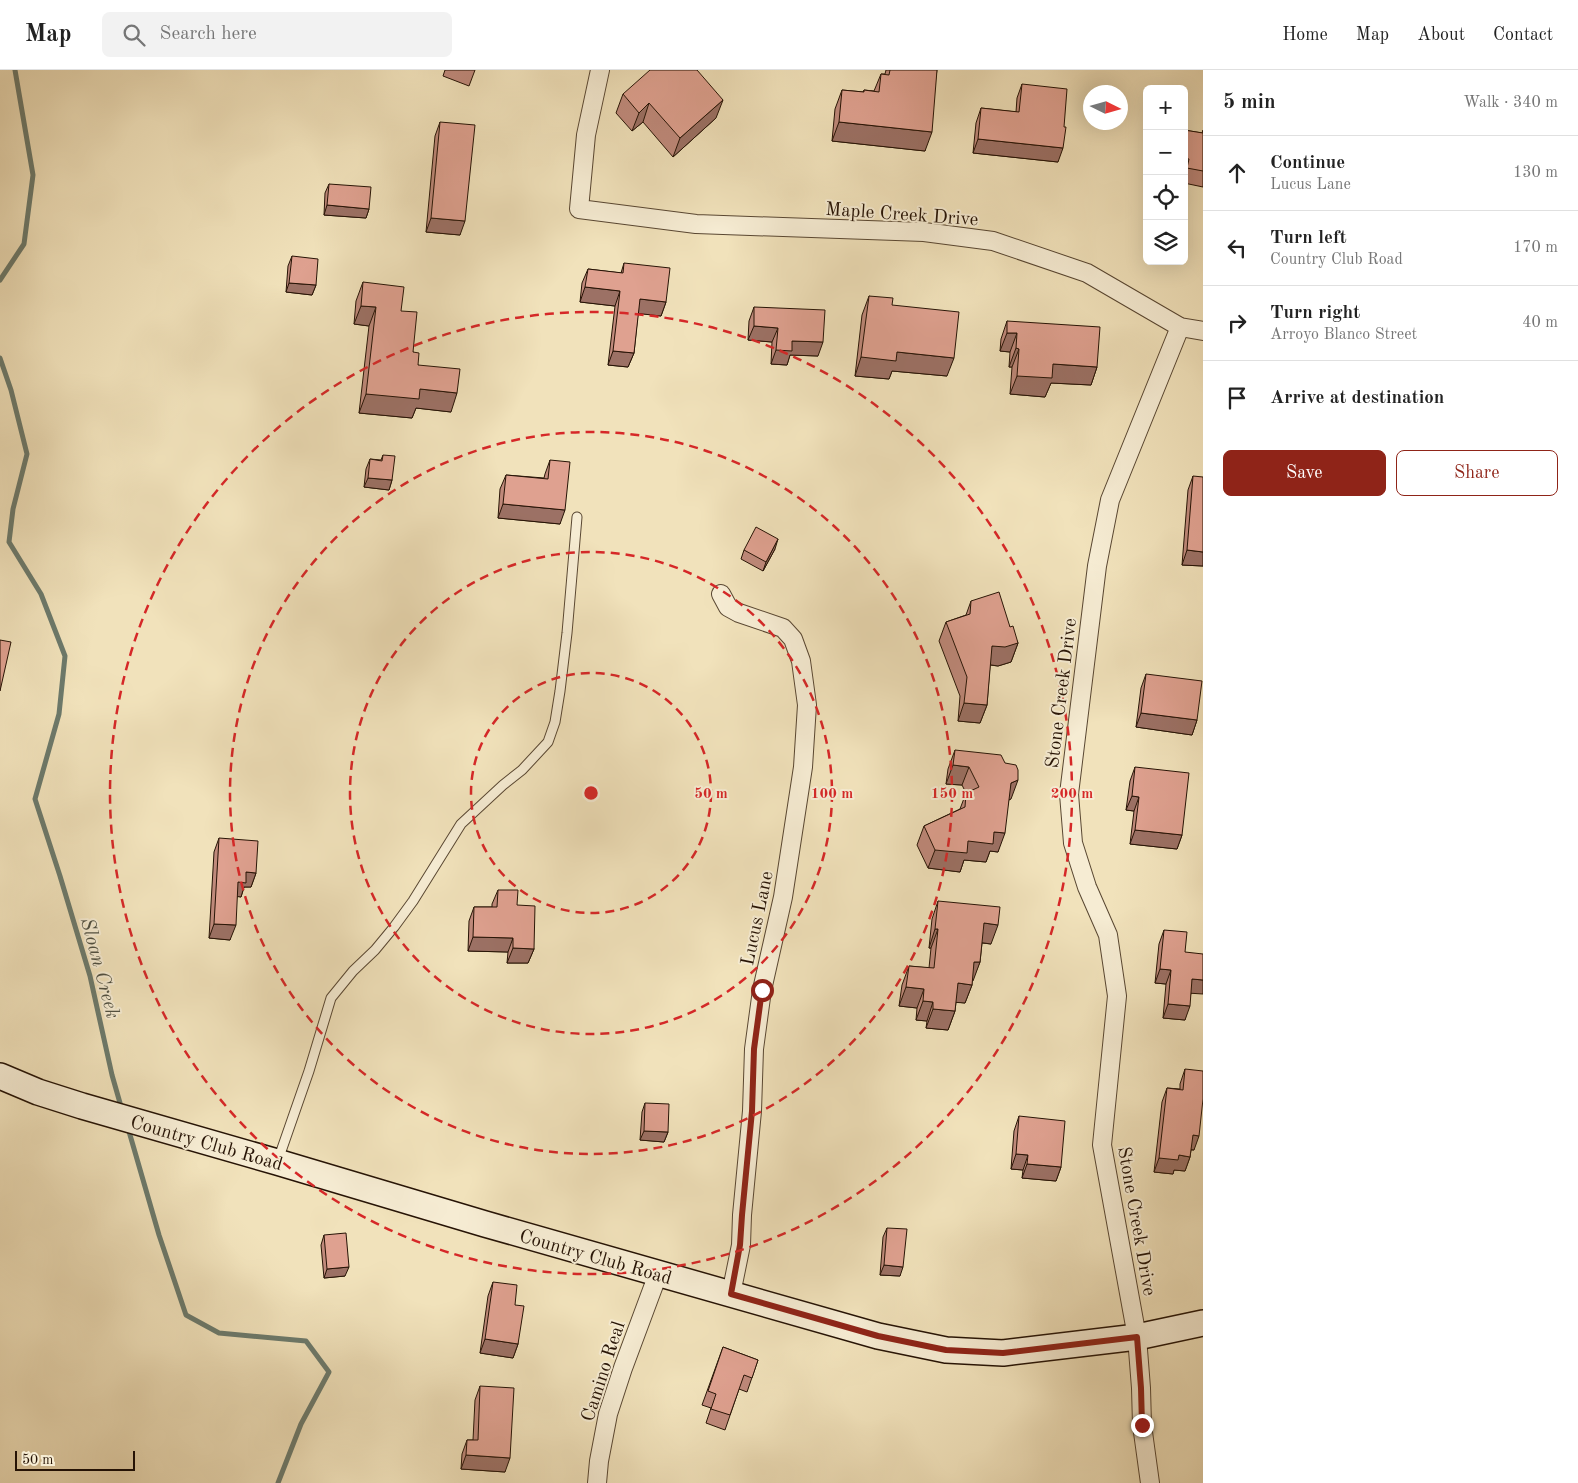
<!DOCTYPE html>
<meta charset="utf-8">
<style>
body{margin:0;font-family:"Old Standard TT",serif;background:#f2f2f2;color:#222}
.controls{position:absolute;right:15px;top:15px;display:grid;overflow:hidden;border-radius:8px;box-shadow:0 5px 20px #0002}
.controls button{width:45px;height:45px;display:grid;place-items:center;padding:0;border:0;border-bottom:1px solid #e0e0e0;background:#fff;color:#222;font:25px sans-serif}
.compass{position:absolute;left:1083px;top:15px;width:45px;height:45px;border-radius:50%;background:#fff;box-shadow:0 5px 20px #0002;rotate:95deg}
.scale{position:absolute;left:15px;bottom:12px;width:120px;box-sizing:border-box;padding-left:5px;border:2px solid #261305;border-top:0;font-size:14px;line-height:18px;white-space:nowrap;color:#261305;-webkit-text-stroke:4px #f6ecd3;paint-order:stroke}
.stop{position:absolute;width:15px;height:15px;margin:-11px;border:4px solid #8f2418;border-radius:50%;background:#fff}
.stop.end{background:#8f2418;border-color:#fff;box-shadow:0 1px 5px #0008}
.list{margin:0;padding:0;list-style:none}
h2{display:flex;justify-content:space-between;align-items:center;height:65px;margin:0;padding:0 20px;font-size:21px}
h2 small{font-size:16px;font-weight:400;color:#767676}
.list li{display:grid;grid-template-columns:32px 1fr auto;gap:15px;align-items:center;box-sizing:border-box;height:75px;padding:0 20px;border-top:1px solid #e0e0e0}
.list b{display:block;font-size:19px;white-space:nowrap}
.list p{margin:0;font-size:16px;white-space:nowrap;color:#767676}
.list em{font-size:16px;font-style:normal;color:#767676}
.actions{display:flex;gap:10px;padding:15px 20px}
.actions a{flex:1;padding:11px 0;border:1px solid #8f2418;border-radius:8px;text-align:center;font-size:18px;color:#8f2418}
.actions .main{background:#8f2418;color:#fff}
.icon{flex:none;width:28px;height:28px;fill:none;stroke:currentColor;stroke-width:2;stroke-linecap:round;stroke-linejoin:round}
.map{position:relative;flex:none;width:1203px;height:1413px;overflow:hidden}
header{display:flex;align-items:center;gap:30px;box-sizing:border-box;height:70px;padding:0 25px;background:#fff;border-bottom:1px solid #e0e0e0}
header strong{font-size:24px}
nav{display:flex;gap:28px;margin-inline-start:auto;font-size:18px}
.search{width:350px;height:45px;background:#f2f2f2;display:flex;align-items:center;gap:12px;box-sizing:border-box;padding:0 18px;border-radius:8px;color:#767676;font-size:19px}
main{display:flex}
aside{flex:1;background:#fff}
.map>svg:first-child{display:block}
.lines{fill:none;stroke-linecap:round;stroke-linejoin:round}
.stream{stroke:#6c7a6c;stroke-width:5}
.service-casing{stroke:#594732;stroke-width:11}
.minor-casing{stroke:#594732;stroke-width:20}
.secondary-casing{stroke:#261305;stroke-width:28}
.service{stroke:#f6ecd3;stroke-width:9}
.minor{stroke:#f6ecd3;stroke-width:18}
.secondary{stroke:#f6ecd3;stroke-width:25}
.wall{fill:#c08a7c;stroke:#261305}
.shaded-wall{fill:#9c7165;stroke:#261305}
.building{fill:#dfa190;stroke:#261305}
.route{stroke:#8f2418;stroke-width:6}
.ring{fill:none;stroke:#d62828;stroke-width:2.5;stroke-dasharray:9 6}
.labels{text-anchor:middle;stroke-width:4;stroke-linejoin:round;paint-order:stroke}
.street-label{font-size:19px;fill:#261305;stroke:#f6ecd3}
.water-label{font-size:20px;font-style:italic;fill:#4f4f41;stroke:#f6ecd3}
.centre{fill:#d62828;stroke:#f6ecd3;stroke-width:2.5}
.ring-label{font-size:15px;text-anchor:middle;font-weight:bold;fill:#d62828;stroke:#f6ecd3;stroke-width:4;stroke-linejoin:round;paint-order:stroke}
</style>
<header>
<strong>Map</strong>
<div class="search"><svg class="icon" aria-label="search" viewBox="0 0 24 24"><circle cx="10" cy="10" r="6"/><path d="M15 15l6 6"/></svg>Search here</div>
<nav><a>Home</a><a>Map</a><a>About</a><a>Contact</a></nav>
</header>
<main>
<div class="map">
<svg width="1203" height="1413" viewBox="0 0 1203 1413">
<rect width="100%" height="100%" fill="#f1e2bb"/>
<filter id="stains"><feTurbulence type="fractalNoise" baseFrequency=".004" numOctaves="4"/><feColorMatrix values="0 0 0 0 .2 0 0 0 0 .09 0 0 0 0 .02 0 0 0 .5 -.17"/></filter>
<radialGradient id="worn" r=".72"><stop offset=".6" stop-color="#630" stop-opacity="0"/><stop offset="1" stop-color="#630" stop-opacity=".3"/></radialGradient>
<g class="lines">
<g class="stream">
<path d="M 0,210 L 24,174 L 33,105 L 15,0"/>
<path d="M 0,288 L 11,320 L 27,384 L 13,439 L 9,472 L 41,524 L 65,586 L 59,644 L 35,729 L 60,806 L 90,906 L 112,1005 L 122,1040"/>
<path d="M 128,1058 L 159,1165 L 186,1245 L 219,1263 L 306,1271 L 329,1302 L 301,1354 L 278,1413"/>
</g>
<g class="service-casing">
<path id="service" d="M 278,1090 L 309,1001 L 331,928 L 353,901 L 375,880 L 394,857 L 413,831 L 461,754 L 503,715 L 522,700 L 548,672 L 555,652 L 560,621 L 567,563 L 577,447"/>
</g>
<g class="minor-casing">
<g id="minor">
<path d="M 600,0 L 586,65 L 579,139 L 696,154 L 924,162 L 993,171 L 1087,203 L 1180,257 L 1203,261"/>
<path d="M 721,524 L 728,537 L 739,543 L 783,558 L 793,569 L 801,591 L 807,635 L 803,697 L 783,827 L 762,920 L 754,979 L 752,1041 L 742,1145 L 741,1175 L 731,1224"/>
<path d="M 597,1413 L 599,1391 L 608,1344 L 623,1298 L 658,1204"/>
<path d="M 1150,1413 L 1142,1355 L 1141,1318 L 1137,1267 L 1102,1075 L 1117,926 L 1108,865 L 1087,817 L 1073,773 L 1069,724 L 1097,496 L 1110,430 L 1180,257"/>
</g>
</g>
<g class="secondary-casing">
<path id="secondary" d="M 0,1006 L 38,1022 L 82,1036 L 277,1092 L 485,1154 L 878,1266 L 946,1280 L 1003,1283 L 1137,1267 L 1203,1253"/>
</g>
<use href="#service" class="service"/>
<use href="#minor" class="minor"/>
<use href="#secondary" class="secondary"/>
</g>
<g class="wall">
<path d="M 445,0 L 475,0 L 469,16 L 443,6 Z"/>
<path d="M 886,0 L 937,0 L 925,81 L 832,71 L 835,39 L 842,20 L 863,22 L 864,20 L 874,21 L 881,4 L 885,4 Z"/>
<path d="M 1022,14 L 1058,92 L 973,83 L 976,53 L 981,38 L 1016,42 L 1017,28 Z"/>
<path d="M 623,24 L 716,48 L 673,87 L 643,52 L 632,61 L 616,43 Z"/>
<path d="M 440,52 L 460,165 L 426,162 L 435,66 Z"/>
<path d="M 1184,60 L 1202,63 L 1203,60 L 1203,117 L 1184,113 Z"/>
<path d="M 329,114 L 369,139 L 366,148 L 324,145 L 325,123 Z"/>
<path d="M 292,186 L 316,215 L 312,225 L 286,222 L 288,196 Z"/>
<path d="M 624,193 L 666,232 L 661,246 L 638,243 L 634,283 L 628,297 L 608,295 L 615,236 L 580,232 L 582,213 L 588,199 L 621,203 Z"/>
<path d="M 363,212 L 401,241 L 413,282 L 418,295 L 451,342 L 416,338 L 412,348 L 359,343 L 369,256 L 354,254 L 356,231 Z"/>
<path d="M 869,226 L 892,235 L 947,306 L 892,301 L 889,309 L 855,306 L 862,245 Z"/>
<path d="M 754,237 L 818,286 L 790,285 L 787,295 L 771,294 L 772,272 L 748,270 L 749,251 Z"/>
<path d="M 1007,251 L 1097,297 L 1091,315 L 1051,313 L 1045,327 L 1010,324 L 1012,297 L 1009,297 L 1010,282 L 1000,281 L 1001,269 Z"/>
<path d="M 383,385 L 392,410 L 389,420 L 364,417 L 366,399 L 370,389 L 381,390 Z"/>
<path d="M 550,390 L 560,454 L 498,448 L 500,419 L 506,405 L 544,408 L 545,404 Z"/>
<path d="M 1193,406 L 1203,496 L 1182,495 L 1188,420 Z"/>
<path d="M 775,479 L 763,501 L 741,489 L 744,480 Z"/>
<path d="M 971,531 L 1010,557 L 1018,573 L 1011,592 L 998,596 L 990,595 L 987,635 L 980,653 L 958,651 L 960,626 L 939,571 L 946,552 L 966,545 Z"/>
<path d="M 1146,604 L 1197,650 L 1192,665 L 1136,657 L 1141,618 Z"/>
<path d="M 955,680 L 1011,729 L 1009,729 L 998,782 L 990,781 L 986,792 L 964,790 L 960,802 L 928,798 L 917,775 L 924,756 L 960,739 L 966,723 L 962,715 L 946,714 L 948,699 Z"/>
<path d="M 1135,697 L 1182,765 L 1177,779 L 1130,774 L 1134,741 L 1126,740 L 1130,711 Z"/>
<path d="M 219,768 L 256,803 L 251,817 L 244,817 L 241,827 L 237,826 L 230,870 L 209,868 L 214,782 Z"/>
<path d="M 498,820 L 517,835 L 534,879 L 528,893 L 507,893 L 508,882 L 468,881 L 469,851 L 474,837 L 492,837 L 492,834 Z"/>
<path d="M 938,831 L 991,874 L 982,873 L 980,892 L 972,911 L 972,915 L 965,933 L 956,932 L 955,941 L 948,960 L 926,958 L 927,951 L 916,950 L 917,938 L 899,936 L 902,915 L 909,896 L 929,898 L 931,878 L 929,878 L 932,849 Z"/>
<path d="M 1164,860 L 1185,882 L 1191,923 L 1185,950 L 1163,948 L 1166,914 L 1155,913 L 1159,874 Z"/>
<path d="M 1185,999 L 1194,1080 L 1191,1080 L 1190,1087 L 1185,1101 L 1174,1100 L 1173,1104 L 1154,1102 L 1162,1032 L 1167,1018 L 1180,1019 L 1180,1014 Z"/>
<path d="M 645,1033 L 668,1062 L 664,1072 L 640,1070 L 642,1042 Z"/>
<path d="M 1019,1046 L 1061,1097 L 1056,1111 L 1022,1108 L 1023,1100 L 1011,1099 L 1014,1061 Z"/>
<path d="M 887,1158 L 900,1206 L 880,1205 L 883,1167 Z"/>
<path d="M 324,1165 L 345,1206 L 324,1208 L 321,1175 Z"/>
<path d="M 493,1212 L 515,1235 L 518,1274 L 513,1288 L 480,1283 L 488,1226 Z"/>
<path d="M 723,1277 L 758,1290 L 747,1322 L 739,1319 L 725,1360 L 706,1353 L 711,1338 L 702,1335 Z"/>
<path d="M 480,1316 L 505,1402 L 461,1399 L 462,1384 L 467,1370 L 473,1370 L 475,1330 Z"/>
</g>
<g class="shaded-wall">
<path d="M 723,30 L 716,48 L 673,87 L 680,68 Z"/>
<path d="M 649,33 L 643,52 L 632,61 L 639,43 Z"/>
<path d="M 839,52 L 932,62 L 925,81 L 832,71 Z"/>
<path d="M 978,69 L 1063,78 L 1058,92 L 973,83 Z"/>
<path d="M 327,135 L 369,139 L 366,148 L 324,145 Z"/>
<path d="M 431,148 L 465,151 L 460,165 L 426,162 Z"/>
<path d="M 289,213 L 316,215 L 312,225 L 286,222 Z"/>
<path d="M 585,217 L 620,221 L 615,236 L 580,232 Z"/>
<path d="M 640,229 L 666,232 L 661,246 L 634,243 Z"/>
<path d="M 361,236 L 376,237 L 369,256 L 354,254 Z"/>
<path d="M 754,256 L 778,258 L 772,272 L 748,270 Z"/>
<path d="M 1007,263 L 1017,263 L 1010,282 L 1000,281 Z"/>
<path d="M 792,271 L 823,272 L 818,286 L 790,285 L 787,295 L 771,294 L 776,280 Z"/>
<path d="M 1016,278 L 1019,279 L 1012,297 L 1009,297 Z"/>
<path d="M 613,281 L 634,283 L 628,297 L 608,295 Z"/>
<path d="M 897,282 L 954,288 L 947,306 L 892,301 L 889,309 L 855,306 L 861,287 Z"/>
<path d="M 1053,294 L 1097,297 L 1091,315 L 1051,313 L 1045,327 L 1010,324 L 1017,306 Z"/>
<path d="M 420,319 L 457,323 L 451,342 L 416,338 L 412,348 L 359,343 L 366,324 Z"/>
<path d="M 368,408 L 392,410 L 389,420 L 364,417 Z"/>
<path d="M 503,434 L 565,440 L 560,454 L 498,448 Z"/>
<path d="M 778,469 L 775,479 L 763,501 L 766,492 Z"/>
<path d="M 1187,480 L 1203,482 L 1203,496 L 1182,495 Z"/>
<path d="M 1018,573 L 1011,592 L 998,596 L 985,594 L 992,576 Z"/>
<path d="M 964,633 L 987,635 L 980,653 L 958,651 Z"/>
<path d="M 1141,643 L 1197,650 L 1192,665 L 1136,657 Z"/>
<path d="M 953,695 L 969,697 L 962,715 L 946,714 Z"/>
<path d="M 1018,710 L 1011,729 L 1004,732 L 1011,713 Z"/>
<path d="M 1132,726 L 1139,727 L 1134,741 L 1126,740 Z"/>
<path d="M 1135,760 L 1182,765 L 1177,779 L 1130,774 Z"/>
<path d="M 994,762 L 1005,763 L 998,782 L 990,781 L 986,792 L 964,790 L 960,802 L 928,798 L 935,780 Z"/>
<path d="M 246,802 L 256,803 L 251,817 L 244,817 L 241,827 L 233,826 L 238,812 Z"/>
<path d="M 984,853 L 998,855 L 991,874 L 977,872 Z"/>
<path d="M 214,854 L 236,855 L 230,870 L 209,868 Z"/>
<path d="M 935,859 L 938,859 L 931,878 L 929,878 Z"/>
<path d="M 473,867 L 513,868 L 508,882 L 468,881 Z"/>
<path d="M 513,878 L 534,879 L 528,893 L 507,893 Z"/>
<path d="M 974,892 L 980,892 L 973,911 L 968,911 Z"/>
<path d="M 1160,899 L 1171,900 L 1166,914 L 1155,913 Z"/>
<path d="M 1192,909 L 1203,910 L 1203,924 L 1187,923 Z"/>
<path d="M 958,913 L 972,915 L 965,933 L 951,932 Z"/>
<path d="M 906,917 L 924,919 L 917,938 L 899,936 Z"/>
<path d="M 923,931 L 933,932 L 927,951 L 916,950 Z"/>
<path d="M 1168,934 L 1190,936 L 1185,950 L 1163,948 Z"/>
<path d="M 933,939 L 955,941 L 948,960 L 926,958 Z"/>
<path d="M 644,1061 L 668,1062 L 664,1072 L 640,1070 Z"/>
<path d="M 1193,1065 L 1199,1066 L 1194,1080 L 1188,1079 Z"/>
<path d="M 1016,1084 L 1028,1085 L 1023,1100 L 1011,1099 Z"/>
<path d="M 1179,1085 L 1190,1087 L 1185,1101 L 1174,1100 L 1173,1104 L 1154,1102 L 1159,1088 Z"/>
<path d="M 1027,1094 L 1061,1097 L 1056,1111 L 1022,1108 Z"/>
<path d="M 884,1195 L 903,1197 L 900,1206 L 880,1205 Z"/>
<path d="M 349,1197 L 345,1206 L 324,1208 L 327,1199 Z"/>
<path d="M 485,1269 L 518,1274 L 513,1288 L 480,1283 Z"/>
<path d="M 466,1385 L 510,1388 L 505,1402 L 461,1399 Z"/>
</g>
<g class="building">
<path d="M 650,0 L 697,0 L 723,30 L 680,68 L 649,33 L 639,43 L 623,24 Z"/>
<path d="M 890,0 L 937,0 L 932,62 L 839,52 L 842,20 L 864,22 L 864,20 L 879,22 L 881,4 L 889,5 Z"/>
<path d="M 1022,14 L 1067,19 L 1064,57 L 1066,57 L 1063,78 L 978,69 L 981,38 L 1019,42 Z"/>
<path d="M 440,52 L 475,55 L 465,151 L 431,148 Z"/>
<path d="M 1184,60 L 1203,63 L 1203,101 L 1187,98 L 1189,89 L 1184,88 Z"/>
<path d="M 329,114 L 371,117 L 369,139 L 327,135 Z"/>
<path d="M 292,186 L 318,189 L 316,215 L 289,213 Z"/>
<path d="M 624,193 L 670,198 L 666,232 L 640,229 L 634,283 L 613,281 L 620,221 L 585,217 L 588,199 L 623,203 Z"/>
<path d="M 363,212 L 404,217 L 401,241 L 417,242 L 413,282 L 419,283 L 418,295 L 460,299 L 457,323 L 420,319 L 419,329 L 366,324 L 376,237 L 361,236 Z"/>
<path d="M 869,226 L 893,228 L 892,235 L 959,242 L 954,288 L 897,282 L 896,291 L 861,287 Z"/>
<path d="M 754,237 L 825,240 L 823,272 L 792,271 L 792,281 L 776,280 L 778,258 L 754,256 Z"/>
<path d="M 1007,251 L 1100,257 L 1097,297 L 1053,294 L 1052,308 L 1017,306 L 1019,279 L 1016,278 L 1017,263 L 1007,263 Z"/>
<path d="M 383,385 L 395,386 L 392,410 L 368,408 L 370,389 L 382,391 Z"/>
<path d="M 550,390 L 570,392 L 565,440 L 503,434 L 506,405 L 548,409 Z"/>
<path d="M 1193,406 L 1203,407 L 1203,482 L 1187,480 Z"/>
<path d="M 756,457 L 778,469 L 766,492 L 744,480 Z"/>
<path d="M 999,522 L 1010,557 L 1013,556 L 1018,573 L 1005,577 L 992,576 L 987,635 L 964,633 L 967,607 L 946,552 L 970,544 L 971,531 Z"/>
<path d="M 0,570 L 11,572 L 0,621 Z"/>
<path d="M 1146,604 L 1202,611 L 1197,650 L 1141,643 Z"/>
<path d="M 955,680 L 1001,685 L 1005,693 L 1016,695 L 1018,700 L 1018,710 L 1011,713 L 1005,763 L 994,762 L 993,774 L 968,771 L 967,783 L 935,780 L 924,756 L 965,737 L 966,723 L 979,717 L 969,697 L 953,695 Z"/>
<path d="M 1135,697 L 1189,703 L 1182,765 L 1135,760 L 1139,727 L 1132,726 Z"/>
<path d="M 219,768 L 258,771 L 256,803 L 246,802 L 246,813 L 238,812 L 236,855 L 214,854 Z"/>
<path d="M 498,820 L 518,820 L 517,835 L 535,836 L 534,879 L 513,878 L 513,868 L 473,867 L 474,837 L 497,837 Z"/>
<path d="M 938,831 L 1000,837 L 998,855 L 984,853 L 980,892 L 974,892 L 972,915 L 958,913 L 955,941 L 933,939 L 933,932 L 923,931 L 924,919 L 906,917 L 909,896 L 934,898 L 938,859 L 935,859 Z"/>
<path d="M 1164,860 L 1187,862 L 1185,882 L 1203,884 L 1203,910 L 1192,909 L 1190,936 L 1168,934 L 1171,900 L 1160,899 Z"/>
<path d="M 1185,999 L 1203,1001 L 1203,1029 L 1199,1066 L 1193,1065 L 1190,1087 L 1179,1085 L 1178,1090 L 1159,1088 L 1167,1018 L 1183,1020 Z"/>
<path d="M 645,1033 L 669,1034 L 668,1062 L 644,1061 Z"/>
<path d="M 1019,1046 L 1065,1051 L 1061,1097 L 1027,1094 L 1028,1085 L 1016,1084 Z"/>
<path d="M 887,1158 L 907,1159 L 903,1197 L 884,1195 Z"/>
<path d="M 346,1163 L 349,1197 L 327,1199 L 324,1165 Z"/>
<path d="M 493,1212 L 517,1215 L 515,1235 L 524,1236 L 518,1274 L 485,1269 Z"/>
<path d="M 723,1277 L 758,1290 L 752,1308 L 744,1305 L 730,1345 L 711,1339 L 716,1324 L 708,1321 Z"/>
<path d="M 480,1316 L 514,1318 L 510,1388 L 466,1385 L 467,1370 L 478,1370 Z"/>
</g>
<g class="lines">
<path class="route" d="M 762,920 L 754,979 L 752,1041 L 742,1145 L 740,1175 L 731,1224 L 878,1266 L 946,1280 L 1003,1283 L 1137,1267 L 1141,1318 L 1142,1355"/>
</g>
<g class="ring">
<circle cx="591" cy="723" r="120"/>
<circle cx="591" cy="723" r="241"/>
<circle cx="591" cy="723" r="361"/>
<circle cx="591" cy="723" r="481"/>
</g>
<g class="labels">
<g class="street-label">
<text transform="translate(902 143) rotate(4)" y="7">Maple Creek Drive</text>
<text transform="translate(1060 623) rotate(-83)" y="7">Stone Creek Drive</text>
<text transform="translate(756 848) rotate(-78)" y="7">Lucus Lane</text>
<text transform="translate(207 1072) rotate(16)" y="7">Country Club Road</text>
<text transform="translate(1138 1151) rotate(80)" y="7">Stone Creek Drive</text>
<text transform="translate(596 1186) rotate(16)" y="7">Country Club Road</text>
<text transform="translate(602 1301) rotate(-72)" y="7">Camino Real</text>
</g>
<g class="water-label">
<text transform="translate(101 898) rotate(75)" y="7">Sloan Creek</text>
</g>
</g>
<circle cx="591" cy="723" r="8" class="centre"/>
<g class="ring-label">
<text x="711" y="728">50 m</text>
<text x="832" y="728">100 m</text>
<text x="952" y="728">150 m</text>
<text x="1072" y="728">200 m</text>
</g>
<rect width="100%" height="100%" filter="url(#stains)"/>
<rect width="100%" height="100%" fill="url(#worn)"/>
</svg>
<div class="controls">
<button>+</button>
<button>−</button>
<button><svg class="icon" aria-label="locate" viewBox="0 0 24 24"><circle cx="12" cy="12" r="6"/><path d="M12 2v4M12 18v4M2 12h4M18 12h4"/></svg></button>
<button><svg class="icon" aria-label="layers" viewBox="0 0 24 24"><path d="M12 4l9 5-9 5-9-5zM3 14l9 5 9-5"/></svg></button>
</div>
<svg class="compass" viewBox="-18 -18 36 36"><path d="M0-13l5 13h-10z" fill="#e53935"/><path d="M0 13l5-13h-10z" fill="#767676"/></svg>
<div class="scale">50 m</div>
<div class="stop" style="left:762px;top:920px"></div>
<div class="stop end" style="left:1142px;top:1355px"></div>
</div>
<aside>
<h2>5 min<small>Walk · 340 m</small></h2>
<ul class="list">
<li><svg class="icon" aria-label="ahead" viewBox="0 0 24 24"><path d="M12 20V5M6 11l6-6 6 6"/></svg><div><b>Continue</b><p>Lucus Lane</p></div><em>130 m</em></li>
<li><svg class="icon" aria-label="left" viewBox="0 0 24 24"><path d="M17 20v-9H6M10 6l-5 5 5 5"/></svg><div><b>Turn left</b><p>Country Club Road</p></div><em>170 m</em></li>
<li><svg class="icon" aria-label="right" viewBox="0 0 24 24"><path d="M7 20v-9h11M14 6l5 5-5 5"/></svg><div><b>Turn right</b><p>Arroyo Blanco Street</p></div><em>40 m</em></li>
<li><svg class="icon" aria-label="arrive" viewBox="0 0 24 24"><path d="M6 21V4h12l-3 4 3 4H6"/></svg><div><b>Arrive at destination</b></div></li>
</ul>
<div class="actions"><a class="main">Save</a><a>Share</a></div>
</aside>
</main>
